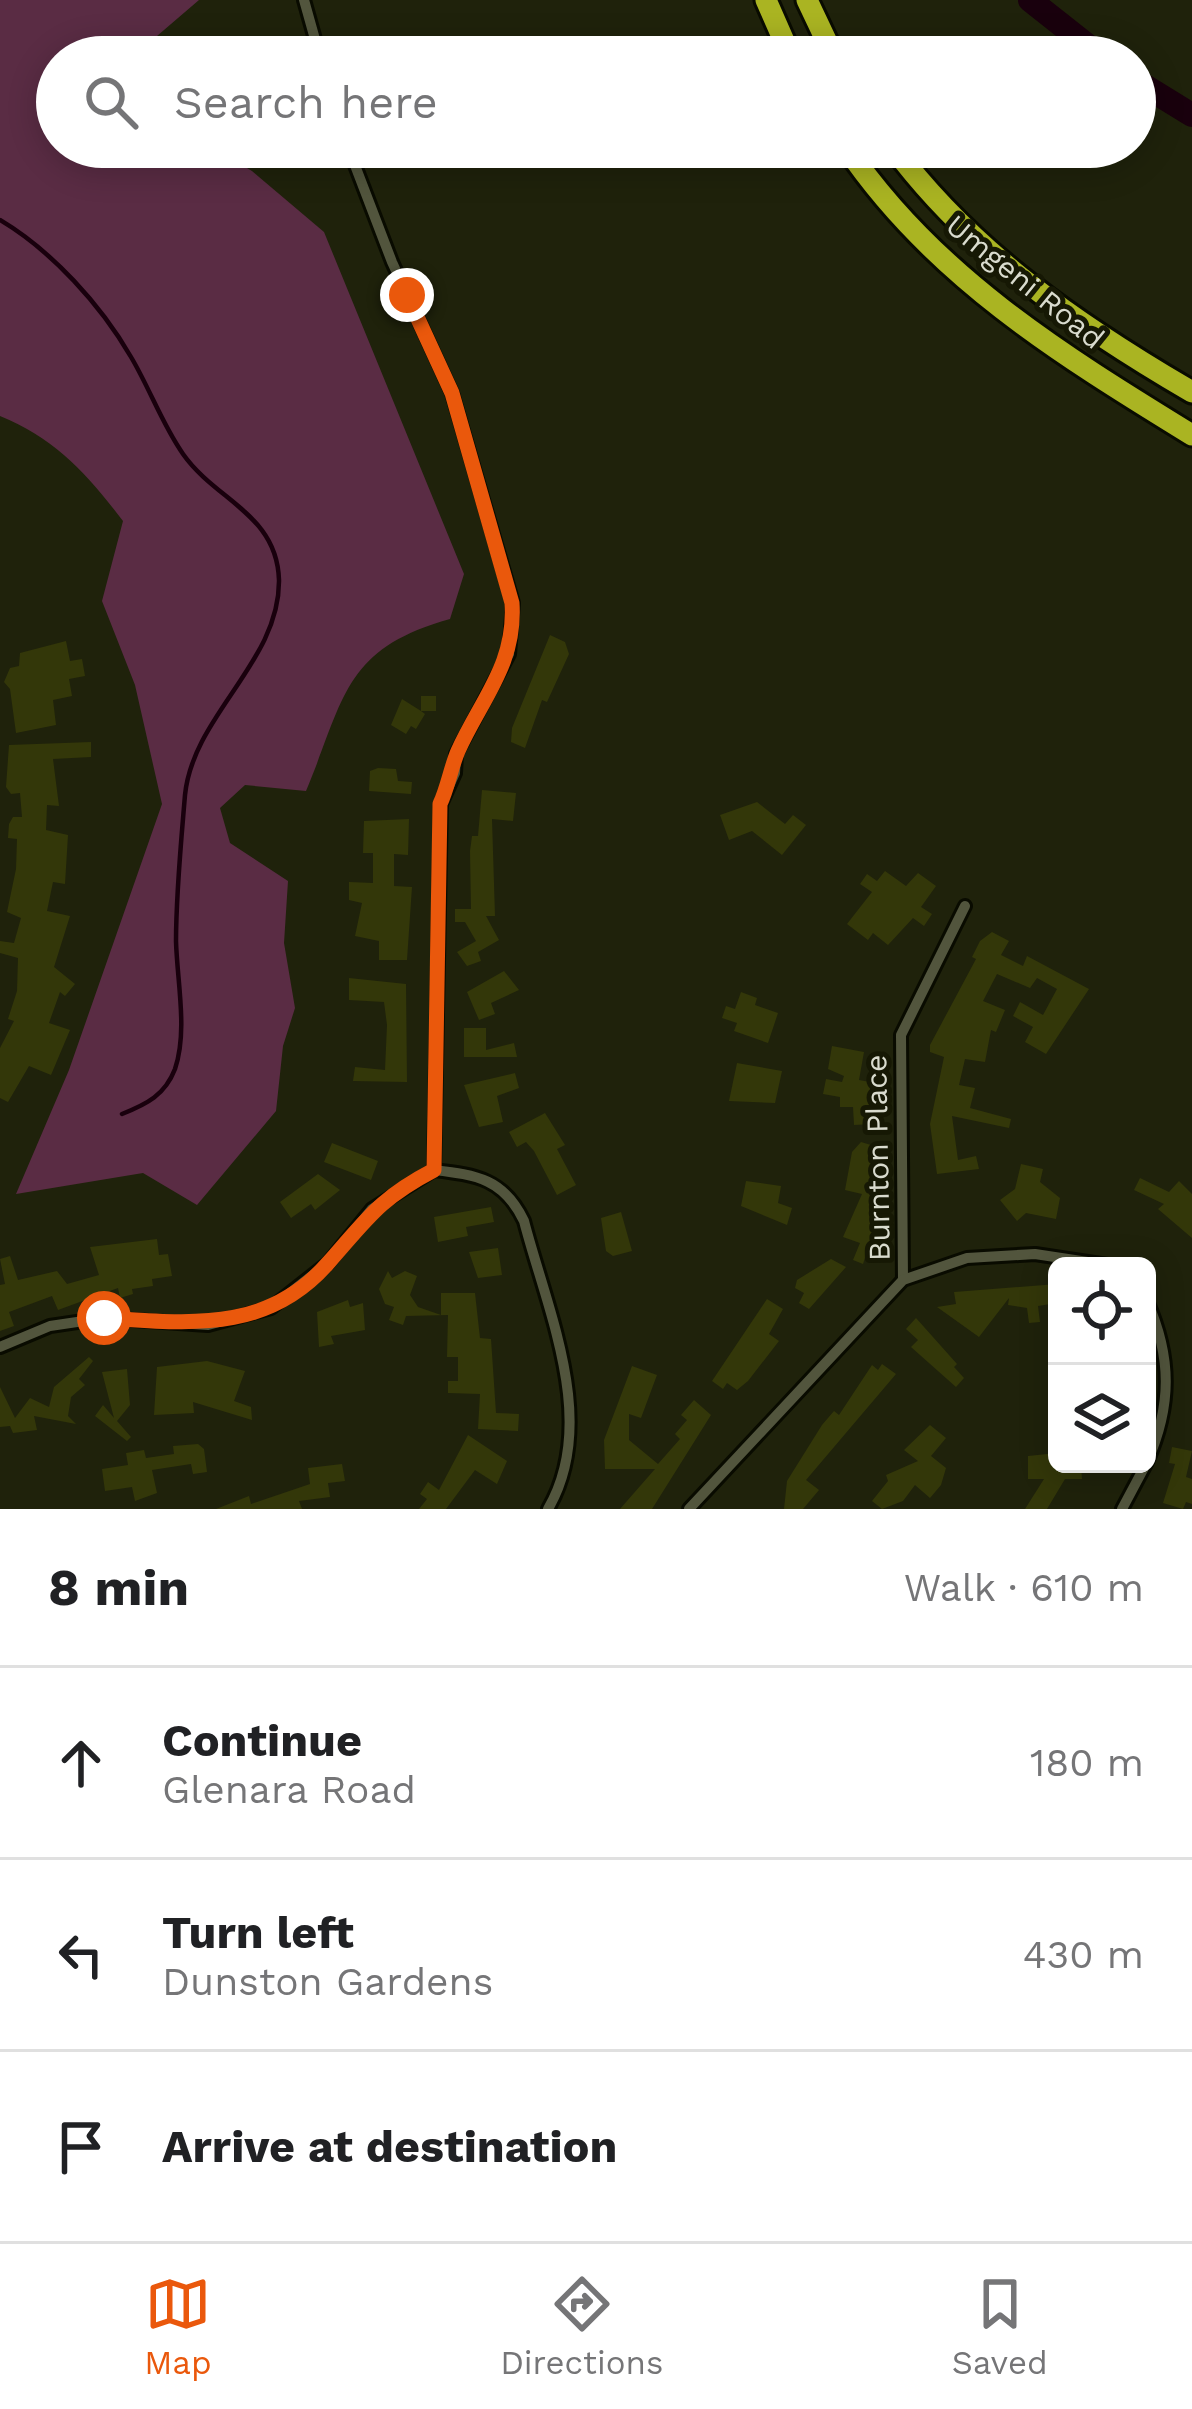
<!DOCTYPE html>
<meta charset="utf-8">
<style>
body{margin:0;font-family:"Work Sans",sans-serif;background:#f2f2f2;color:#202124}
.controls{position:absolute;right:36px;bottom:36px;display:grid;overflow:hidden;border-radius:18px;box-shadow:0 6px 30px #0003}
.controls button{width:108px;height:108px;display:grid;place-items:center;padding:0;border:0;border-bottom:3px solid #e0e0e0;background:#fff;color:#202124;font:60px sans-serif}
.stop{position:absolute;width:36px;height:36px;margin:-27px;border:9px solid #ea580c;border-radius:50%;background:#fff}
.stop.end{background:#ea580c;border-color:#fff;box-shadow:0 3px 12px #0008}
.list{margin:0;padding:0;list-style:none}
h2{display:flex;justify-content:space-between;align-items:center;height:156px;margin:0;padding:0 48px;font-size:51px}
h2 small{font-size:39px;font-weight:400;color:#757577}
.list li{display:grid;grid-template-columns:78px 1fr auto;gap:36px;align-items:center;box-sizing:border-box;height:192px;padding:0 48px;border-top:3px solid #e0e0e0}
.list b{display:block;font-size:45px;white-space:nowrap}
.list p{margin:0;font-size:39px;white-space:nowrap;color:#757577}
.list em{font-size:39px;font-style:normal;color:#757577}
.icon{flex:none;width:66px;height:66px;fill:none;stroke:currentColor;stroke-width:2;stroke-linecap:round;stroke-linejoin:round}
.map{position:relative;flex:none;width:1192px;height:1509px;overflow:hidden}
.search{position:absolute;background:#fff;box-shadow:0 6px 30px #0003;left:36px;right:36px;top:36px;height:132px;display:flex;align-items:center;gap:30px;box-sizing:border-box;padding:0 42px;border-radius:66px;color:#757577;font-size:45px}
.sheet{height:732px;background:#fff}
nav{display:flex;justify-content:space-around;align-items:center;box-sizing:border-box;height:168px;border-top:3px solid #e0e0e0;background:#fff;font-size:33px;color:#757577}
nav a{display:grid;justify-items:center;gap:6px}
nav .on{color:#ea580c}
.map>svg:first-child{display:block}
.green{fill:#5a2c44}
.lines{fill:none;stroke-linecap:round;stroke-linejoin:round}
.stream{stroke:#19000d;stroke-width:4.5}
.river{stroke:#19000d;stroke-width:24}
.building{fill:#333709}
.street-casing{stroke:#090b00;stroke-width:16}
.highway-casing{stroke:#090b00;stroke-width:27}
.street{stroke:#52553d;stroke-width:10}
.highway{stroke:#aab422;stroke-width:21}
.route{stroke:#ea580c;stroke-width:15}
.labels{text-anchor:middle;stroke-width:10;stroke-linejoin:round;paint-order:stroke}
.street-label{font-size:30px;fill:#d9dbce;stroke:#161804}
</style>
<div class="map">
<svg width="1192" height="1509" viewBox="0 0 1192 1509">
<rect width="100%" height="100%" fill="#1f220b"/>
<path class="green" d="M 0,0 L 199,0 L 157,36 L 153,57 L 57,57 L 57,147 L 211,147 L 252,171 L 324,232 L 464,574 L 450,619 C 343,649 345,698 306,791 L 245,785 L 220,808 L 230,843 L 288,881 L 284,943 L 295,1008 L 283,1046 L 276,1111 L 197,1205 L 143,1173 L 16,1194 L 69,1070 L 162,804 L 135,685 L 102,601 L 123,521 C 87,474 55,438 0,416 Z"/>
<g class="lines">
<path class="stream" d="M 0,220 C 52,251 101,305 131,357 C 150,389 162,424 183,454 C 216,501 277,514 279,580 C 280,662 193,715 185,795 C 181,843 176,894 176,941 C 177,981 188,1031 175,1069 C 165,1095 147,1104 122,1114"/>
<g class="river">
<path d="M 1030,0 L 1102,57"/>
<path d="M 1135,80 L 1192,115"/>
</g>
</g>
<g class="building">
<path d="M 550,635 L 565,642 L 569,654 L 547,702 L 542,700 L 525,748 L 511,742 L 512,728 Z"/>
<path d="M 66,641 L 70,661 L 82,659 L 85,676 L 69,679 L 72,696 L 53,700 L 56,725 L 16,733 L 10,689 L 4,682 L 10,668 L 19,666 L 20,653 Z"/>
<path d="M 421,696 L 436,696 L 436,711 L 421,711 L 425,714 L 416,729 L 411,726 L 406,734 L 391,725 L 402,699 L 421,711 Z"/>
<path d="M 91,742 L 91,757 L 53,759 L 59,806 L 47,805 L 46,830 L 68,835 L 65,884 L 53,882 L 47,911 L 70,916 L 54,967 L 75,984 L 65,996 L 60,992 L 49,1023 L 70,1030 L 51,1075 L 29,1066 L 8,1102 L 0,1098 L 0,1048 L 14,1021 L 8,1019 L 17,991 L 18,958 L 0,953 L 0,941 L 14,943 L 21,918 L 7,912 L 16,869 L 17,839 L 8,838 L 9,824 L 13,817 L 22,817 L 20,793 L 11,794 L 6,787 L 9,745 Z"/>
<path d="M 378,768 L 396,769 L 398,781 L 412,782 L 411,794 L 369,791 L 370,771 Z"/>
<path d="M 482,790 L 516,793 L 513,821 L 492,819 L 495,916 L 486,916 L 499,940 L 478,952 L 481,961 L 467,966 L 457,952 L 476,941 L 465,922 L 455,922 L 455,909 L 471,909 L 470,851 L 472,836 L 478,836 Z"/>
<path d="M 757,802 L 785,824 L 793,815 L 806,825 L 782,855 L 752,831 L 729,840 L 720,815 Z"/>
<path d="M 409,819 L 408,855 L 394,854 L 394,886 L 412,887 L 407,960 L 379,960 L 379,941 L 355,936 L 362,903 L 349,900 L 349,882 L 373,883 L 373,853 L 363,853 L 364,821 Z"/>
<path d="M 885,871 L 906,886 L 918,873 L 936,886 L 921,907 L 932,914 L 924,926 L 913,918 L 888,945 L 873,933 L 868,940 L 847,924 L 872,892 L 860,884 L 867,874 L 877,881 Z"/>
<path d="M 992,932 L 1009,941 L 1001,955 L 1023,966 L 1027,956 L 1089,989 L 1046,1054 L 1025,1042 L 1033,1027 L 1013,1016 L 1020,1002 L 1043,1015 L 1057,989 L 1037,978 L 1030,988 L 997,974 L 983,1001 L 1005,1010 L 996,1032 L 991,1030 L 985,1062 L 965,1059 L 959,1085 L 975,1088 L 970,1108 L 1011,1119 L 1009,1128 L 952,1116 L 958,1160 L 976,1156 L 979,1169 L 937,1174 L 930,1124 L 944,1057 L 930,1052 L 930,1045 L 976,959 L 972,957 L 980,941 Z"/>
<path d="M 504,971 L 519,990 L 491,1003 L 495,1014 L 479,1020 L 467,992 Z"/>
<path d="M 349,978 L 406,984 L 407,1082 L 353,1081 L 355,1067 L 385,1070 L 387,1025 L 384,1002 L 349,1000 Z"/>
<path d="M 741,992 L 757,998 L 755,1005 L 778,1013 L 768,1043 L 734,1031 L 737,1023 L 722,1018 L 726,1006 L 735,1009 Z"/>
<path d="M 464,1028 L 486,1028 L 486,1050 L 514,1043 L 517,1057 L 464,1057 Z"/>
<path d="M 832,1046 L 864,1052 L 859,1080 L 870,1082 L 872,1124 L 854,1125 L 853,1107 L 840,1107 L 840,1097 L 823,1094 L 826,1079 L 842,1082 L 844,1076 L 828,1069 Z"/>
<path d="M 737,1063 L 782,1071 L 775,1103 L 729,1101 Z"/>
<path d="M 515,1073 L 519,1088 L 497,1096 L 503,1122 L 479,1127 L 464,1085 Z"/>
<path d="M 545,1113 L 565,1145 L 557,1149 L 576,1185 L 557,1195 L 534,1151 L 526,1142 L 517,1147 L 509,1132 Z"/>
<path d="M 861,1142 L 871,1145 L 875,1157 L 869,1215 L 878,1218 L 863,1264 L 853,1260 L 860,1243 L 843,1237 L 862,1194 L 845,1190 L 852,1152 Z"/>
<path d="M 332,1143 L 378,1161 L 371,1180 L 324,1162 Z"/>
<path d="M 1021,1164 L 1043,1169 L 1040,1182 L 1060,1198 L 1056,1219 L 1026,1213 L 1017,1221 L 1000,1200 L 1015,1189 Z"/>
<path d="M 318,1174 L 340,1190 L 315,1210 L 311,1204 L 291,1218 L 280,1202 Z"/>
<path d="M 1140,1178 L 1169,1192 L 1179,1181 L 1192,1194 L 1192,1238 L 1158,1209 L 1164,1204 L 1134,1190 Z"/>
<path d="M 746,1181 L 781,1186 L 778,1203 L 792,1208 L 787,1225 L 741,1206 Z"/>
<path d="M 491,1207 L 494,1222 L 466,1227 L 468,1236 L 438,1242 L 434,1217 Z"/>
<path d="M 621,1212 L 632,1251 L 613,1256 L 606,1251 L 601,1218 Z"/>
<path d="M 157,1239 L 159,1255 L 168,1254 L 172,1276 L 152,1279 L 153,1286 L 132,1289 L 133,1294 L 120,1298 L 118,1288 L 58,1310 L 52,1296 L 9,1312 L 14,1326 L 0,1331 L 0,1285 L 5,1284 L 0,1259 L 10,1256 L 18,1280 L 57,1271 L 67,1284 L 99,1275 L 90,1247 Z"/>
<path d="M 498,1248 L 502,1275 L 478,1278 L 469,1252 Z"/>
<path d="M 831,1259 L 846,1267 L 809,1309 L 799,1303 L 804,1293 L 795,1288 L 797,1280 Z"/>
<path d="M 388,1271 L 392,1278 L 405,1271 L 417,1276 L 410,1295 L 418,1307 L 441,1315 L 441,1293 L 475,1293 L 480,1338 L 491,1339 L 496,1413 L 519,1414 L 518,1431 L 478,1429 L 480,1394 L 448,1393 L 448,1381 L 458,1381 L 458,1357 L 447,1357 L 448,1315 L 406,1316 L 403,1325 L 389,1320 L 394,1307 L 385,1304 L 379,1289 Z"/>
<path d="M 1057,1284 L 1057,1303 L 1038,1306 L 1040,1322 L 1029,1323 L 1027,1308 L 1008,1305 L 1009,1298 L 979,1337 L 937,1307 L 956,1304 L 954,1292 Z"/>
<path d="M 767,1299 L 783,1309 L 769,1334 L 779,1341 L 748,1381 L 737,1390 L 727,1383 L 723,1389 L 712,1381 Z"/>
<path d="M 348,1300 L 350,1307 L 363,1303 L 365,1330 L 331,1336 L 334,1344 L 319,1347 L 317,1312 Z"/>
<path d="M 916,1318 L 957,1364 L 954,1367 L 964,1378 L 956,1387 L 911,1347 L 918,1340 L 906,1329 Z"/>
<path d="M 89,1357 L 93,1361 L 79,1379 L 85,1385 L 71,1397 L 68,1416 L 76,1424 L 34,1416 L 37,1430 L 13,1433 L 10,1426 L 0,1427 L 0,1387 L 15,1418 L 30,1398 L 49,1407 L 54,1387 Z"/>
<path d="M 207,1361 L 245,1371 L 234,1401 L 251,1407 L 252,1420 L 193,1402 L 194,1413 L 154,1415 L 157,1367 Z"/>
<path d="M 882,1364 L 896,1374 L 806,1480 L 819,1490 L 803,1509 L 784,1509 L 787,1481 L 822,1425 L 834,1411 L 839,1415 L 872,1365 L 878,1370 Z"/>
<path d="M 632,1366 L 657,1375 L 641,1418 L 629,1414 L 629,1440 L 658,1464 L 680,1439 L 675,1434 L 687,1420 L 681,1415 L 694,1400 L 711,1415 L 652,1509 L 620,1509 L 655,1469 L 605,1469 L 604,1440 Z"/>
<path d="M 127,1369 L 130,1405 L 117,1421 L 131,1437 L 127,1441 L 95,1416 L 103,1405 L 114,1418 L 102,1372 Z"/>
<path d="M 930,1425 L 946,1438 L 931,1456 L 946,1468 L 941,1485 L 930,1498 L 915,1485 L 903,1501 L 882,1509 L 872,1501 L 888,1481 L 886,1475 L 918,1461 L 904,1450 Z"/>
<path d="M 468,1435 L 507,1461 L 497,1484 L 475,1470 L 446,1509 L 419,1509 L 427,1499 L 420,1494 L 428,1482 L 439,1490 Z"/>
<path d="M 198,1444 L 204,1449 L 207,1472 L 193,1474 L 191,1464 L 152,1470 L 157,1493 L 135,1501 L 132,1487 L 105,1491 L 102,1469 L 128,1465 L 126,1453 L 144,1450 L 146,1458 L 174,1454 L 173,1446 Z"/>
<path d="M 1172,1447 L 1192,1451 L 1186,1477 L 1192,1479 L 1192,1504 L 1186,1502 L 1183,1509 L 1163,1503 L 1175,1464 L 1169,1463 Z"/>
<path d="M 1057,1453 L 1057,1464 L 1081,1466 L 1082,1479 L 1065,1479 L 1047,1509 L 1025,1509 L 1044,1479 L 1028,1479 L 1028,1456 Z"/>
<path d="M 342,1464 L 345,1481 L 328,1483 L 330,1497 L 299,1501 L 302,1509 L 216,1509 L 249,1496 L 251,1504 L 310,1484 L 308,1468 Z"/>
</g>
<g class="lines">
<g class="street-casing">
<g id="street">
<path d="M 304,0 L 320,57"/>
<path d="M 348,147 L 392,262 L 452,393 L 513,603 L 509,654 L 456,754 L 455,773 L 441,804 L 434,1170"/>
<path d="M 434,1170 C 477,1175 504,1179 524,1221 C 547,1310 599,1422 548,1509"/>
<path d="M 903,1280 L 901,1035 L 965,906"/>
<path d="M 1147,1301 C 1172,1357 1172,1406 1147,1462"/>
<path d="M 0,1347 L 50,1326 L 104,1318 L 208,1325 L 271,1308 L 328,1263 L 372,1209 L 434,1170"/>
<path d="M 689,1509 L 903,1280 L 967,1258 L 1035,1254 L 1114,1266"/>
<path d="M 1122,1509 L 1146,1464"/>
</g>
</g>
<g class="highway-casing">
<g id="highway">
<path d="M 766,0 L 791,57"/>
<path d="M 807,0 L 834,57"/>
<path d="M 846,147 C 933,276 1062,355 1192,435"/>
<path d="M 893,147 C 972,253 1079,326 1192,392"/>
</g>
</g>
<use href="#street" class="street"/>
<use href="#highway" class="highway"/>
</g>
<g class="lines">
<path class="route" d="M 104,1318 C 189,1323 267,1334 329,1262 C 368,1218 379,1199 434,1170 L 440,804 C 448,787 451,767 458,751 C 482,698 516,664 512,603 L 452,393 L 407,295"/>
</g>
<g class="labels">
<g class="street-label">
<text transform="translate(1025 282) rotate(39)" y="10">Umgeni Road</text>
<text transform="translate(878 1158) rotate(-91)" y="10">Burnton Place</text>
</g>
</g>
</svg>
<div class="controls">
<button><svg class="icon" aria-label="locate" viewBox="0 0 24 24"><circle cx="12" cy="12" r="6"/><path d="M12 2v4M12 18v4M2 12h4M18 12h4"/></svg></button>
<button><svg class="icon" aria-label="layers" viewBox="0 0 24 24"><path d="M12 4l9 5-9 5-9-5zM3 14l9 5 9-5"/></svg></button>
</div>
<div class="stop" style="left:104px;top:1318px"></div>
<div class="stop end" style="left:407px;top:295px"></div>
<div class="search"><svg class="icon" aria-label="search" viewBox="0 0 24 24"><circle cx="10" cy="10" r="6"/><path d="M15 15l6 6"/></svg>Search here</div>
</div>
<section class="sheet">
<h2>8 min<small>Walk · 610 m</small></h2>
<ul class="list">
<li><svg class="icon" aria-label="ahead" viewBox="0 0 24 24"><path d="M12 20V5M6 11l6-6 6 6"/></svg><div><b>Continue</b><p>Glenara Road</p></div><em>180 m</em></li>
<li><svg class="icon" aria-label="left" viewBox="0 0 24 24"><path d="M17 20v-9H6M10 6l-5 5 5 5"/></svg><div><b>Turn left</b><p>Dunston Gardens</p></div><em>430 m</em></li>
<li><svg class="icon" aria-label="arrive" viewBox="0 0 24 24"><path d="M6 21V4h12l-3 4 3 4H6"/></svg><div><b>Arrive at destination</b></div></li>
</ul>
</section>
<nav>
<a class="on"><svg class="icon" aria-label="map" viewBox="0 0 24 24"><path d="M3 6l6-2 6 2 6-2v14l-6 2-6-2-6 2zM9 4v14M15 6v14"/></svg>Map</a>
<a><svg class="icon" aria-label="directions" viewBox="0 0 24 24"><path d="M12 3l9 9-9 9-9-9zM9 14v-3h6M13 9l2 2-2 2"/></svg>Directions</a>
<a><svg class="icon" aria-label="saved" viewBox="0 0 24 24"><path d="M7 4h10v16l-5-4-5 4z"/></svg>Saved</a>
</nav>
